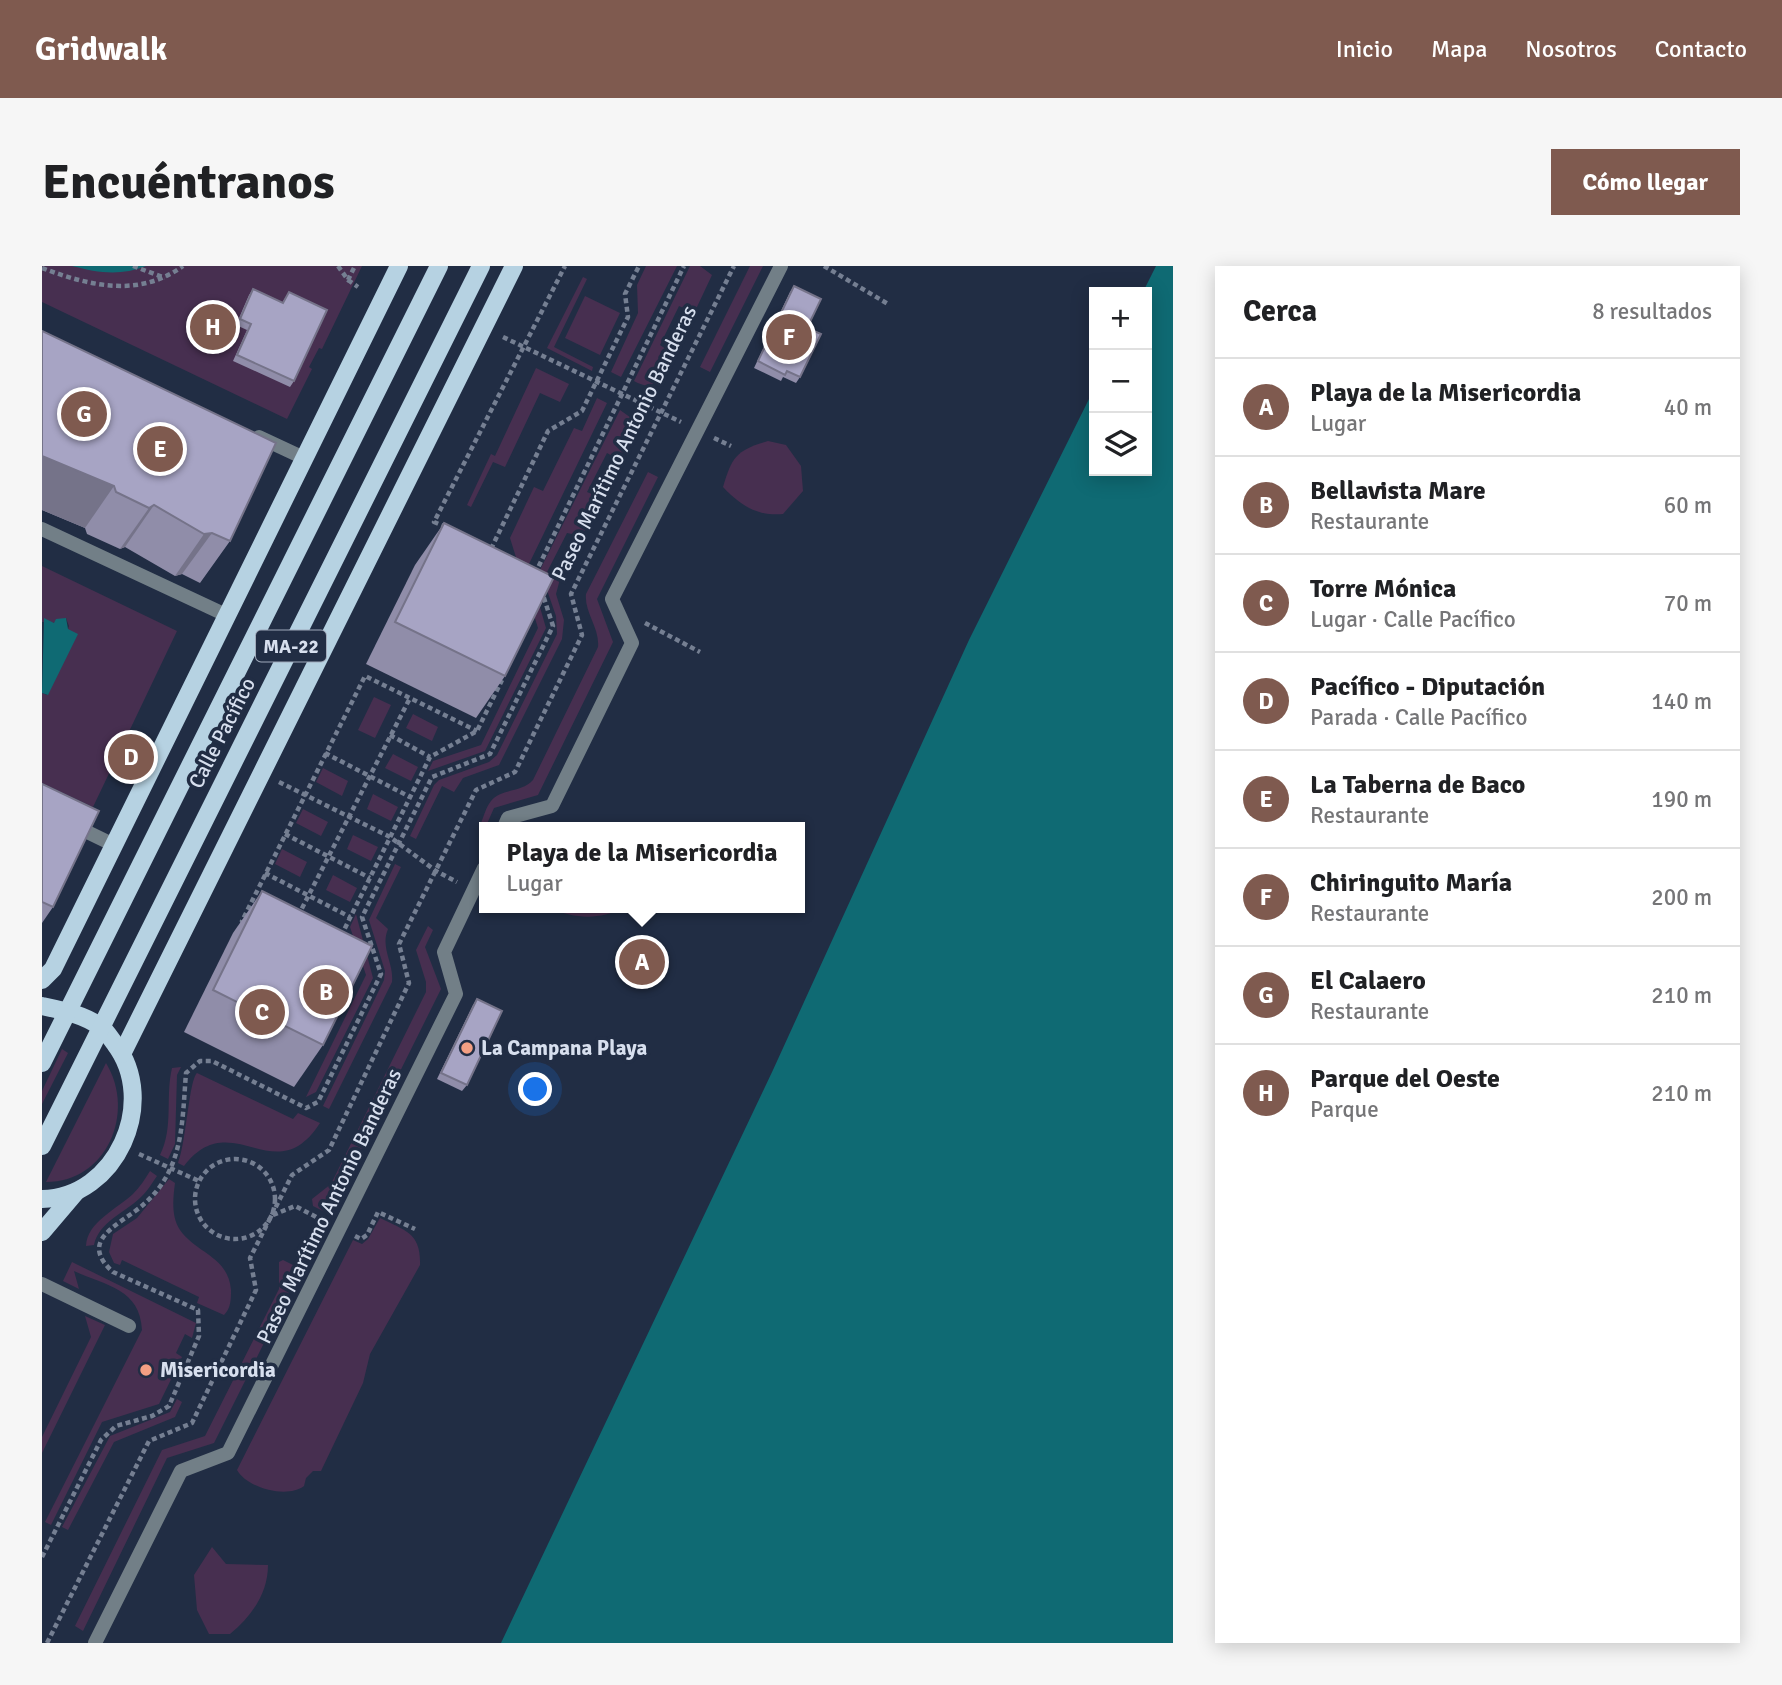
<!DOCTYPE html>
<html lang="es">
<meta charset="utf-8">
<style>
body{margin:0;font-family:Signika,sans-serif;background:#f6f6f6;color:#202124}
.controls{position:absolute;right:21px;top:21px;display:grid;overflow:hidden;border-radius:0px;box-shadow:0 4px 18px #0003}
.controls button{width:63px;height:63px;display:grid;place-items:center;padding:0;border:0;border-bottom:2px solid #e0e0e0;background:#fff;color:#202124;font:35px sans-serif}
.you{position:absolute;left:494px;top:824px;width:24px;height:24px;margin:-18px;border:5px solid #fff;border-radius:50%;background:#1a73e8;box-shadow:0 0 0 10px #1a73e833}
.badge{display:grid;place-items:center;width:46px;height:46px;border-radius:50%;background:#7f5a4f;color:#fff;font-size:23px;font-weight:700}
.pin{position:absolute;translate:-50% -50%;border:4px solid #fff;box-shadow:0 2px 7px #0006}
.popup{position:absolute;left:437px;top:556px;width:326px;height:91px;box-sizing:border-box;display:grid;place-content:center;border-radius:0px;background:#fff;filter:drop-shadow(0 2px 5px #0005);font-size:23px;white-space:nowrap;color:#757577}
.popup b{font-size:26px;color:#202124}
.popup::after{content:'';position:absolute;left:50%;top:100%;margin-left:-14px;border:14px solid transparent;border-top-color:#fff}
.list{margin:0;padding:0;list-style:none}
h2{display:flex;justify-content:space-between;align-items:center;height:91px;margin:0;padding:0 28px;font-size:30px}
h2 small{font-size:23px;font-weight:400;color:#757577}
.list li{display:grid;grid-template-columns:46px 1fr auto;gap:21px;align-items:center;box-sizing:border-box;height:98px;padding:0 28px;border-top:2px solid #e0e0e0}
.list b{display:block;font-size:26px;white-space:nowrap}
.list p{margin:0;font-size:23px;white-space:nowrap;color:#757577}
.list em{font-size:23px;font-style:normal;color:#757577}
.icon{flex:none;width:38px;height:38px;fill:none;stroke:currentColor;stroke-width:2;stroke-linecap:round;stroke-linejoin:round}
.map{position:relative;flex:none;width:1131px;height:1377px;overflow:hidden;border-radius:0px}
header{display:flex;align-items:center;gap:42px;box-sizing:border-box;height:98px;padding:0 35px;background:#7f5a4f;color:#fff}
header strong{font-size:33px}
nav{display:flex;gap:38px;margin-inline-start:auto;font-size:24px}
.intro{display:flex;align-items:center;justify-content:space-between;box-sizing:border-box;height:168px;padding:0 42px}
h1{margin:0;font-size:49px}
.button{padding:18px 32px;border-radius:0px;background:#7f5a4f;color:#fff;font-size:24px;font-weight:700}
main{display:flex;gap:42px;padding:0 42px}
aside{flex:1;background:#fff;border-radius:0px;box-shadow:0 4px 18px #0003}
.map>svg:first-child{display:block}
.green{fill:#472f50}
.water{fill:#0f6a73}
.lines{fill:none;stroke-linecap:round;stroke-linejoin:round}
.path{stroke:#757f92;stroke-width:4.5;stroke-dasharray:5 3.5;stroke-linecap:butt}
.service{stroke:#727f87;stroke-width:14}
.pedestrian{stroke:#727f87;stroke-width:14}
.minor{stroke:#727f87;stroke-width:14}
.primary{stroke:#b6d2e2;stroke-width:18}
.wall{fill:#908da9}
.shaded-wall{fill:#757389}
.building{fill:#a7a4c4;stroke:#757389;stroke-width:2}
.poi-dot{fill:#f39f83;stroke:#212d44;stroke-width:2.5}
.labels{text-anchor:middle;stroke-width:7;stroke-linejoin:round;paint-order:stroke}
.shield{fill:#212d44;stroke:#a0aabb;stroke-width:2}
.shield-label{font-size:19px;font-weight:bold;fill:#d7dfee}
.street-label{font-size:21px;fill:#d7dfee;stroke:#212d44}
.poi-label{font-size:21px;font-weight:bold;fill:#d7dfee;stroke:#212d44;text-anchor:start}
</style>
<header>
<strong>Gridwalk</strong>
<nav><a>Inicio</a><a>Mapa</a><a>Nosotros</a><a>Contacto</a></nav>
</header>
<div class="intro"><h1>Encuéntranos</h1><a class="button">Cómo llegar</a></div>
<main>
<div class="map">
<svg width="1131" height="1377" viewBox="0 0 1131 1377">
<rect width="100%" height="100%" fill="#212d44"/>
<g class="green">
<path d="M 0,0 L 320,0 L 280,83 L 277,82 L 267,101 L 270,103 L 245,153 L 0,36 Z"/>
<path d="M 604,0 L 635,0 L 579,111 L 569,106 L 596,47 L 595,19 Z"/>
<path d="M 648,0 L 658,0 L 670,9 L 654,43 L 650,46 L 637,40 L 618,79 L 631,88 C 622,107 616,129 592,115 Z"/>
<path d="M 708,0 L 721,0 L 668,106 L 658,101 Z"/>
<path d="M 541,11 L 545,13 L 512,81 L 551,101 L 550,105 L 505,82 Z"/>
<path d="M 543,30 L 578,47 L 558,89 L 523,72 Z"/>
<path d="M 494,102 L 527,118 L 518,136 L 498,127 L 463,201 L 451,196 L 429,241 L 425,239 L 449,188 L 453,190 Z"/>
<path d="M 555,132 L 565,137 L 486,300 L 504,362 L 443,485 L 386,505 L 391,495 L 439,479 L 496,362 L 468,272 L 492,221 L 501,225 L 532,162 L 540,165 Z"/>
<path d="M 578,144 L 592,154 C 594,167 586,185 576,193 L 565,187 L 545,226 L 557,231 L 558,236 L 540,270 L 525,267 L 505,306 L 518,313 L 514,328 L 522,354 L 520,373 L 457,499 L 421,512 L 412,526 L 400,520 L 374,573 L 368,570 L 392,519 L 397,514 L 447,496 L 455,489 L 515,368 L 514,350 L 498,304 Z"/>
<path d="M 726,175 L 744,179 L 759,200 L 761,225 L 741,248 C 715,250 699,240 681,221 C 690,190 695,184 726,175 Z"/>
<path d="M 606,206 L 616,211 L 555,333 L 571,376 L 496,529 L 452,542 L 444,560 L 439,557 C 442,550 444,541 449,535 C 459,522 480,527 491,514 L 556,381 C 558,362 542,346 544,328 Z"/>
<path d="M 0,300 L 135,365 L 51,541 L 0,517 L 0,427 L 5,429 L 27,360 L 24,352 L 13,357 L 0,356 Z"/>
<path d="M 332,431 L 349,439 L 333,472 L 316,464 Z"/>
<path d="M 371,448 L 396,461 L 390,475 L 364,462 Z"/>
<path d="M 351,488 L 376,501 L 369,515 L 343,502 Z"/>
<path d="M 281,502 L 306,515 L 300,530 L 274,516 Z"/>
<path d="M 331,528 L 356,541 L 349,555 L 325,543 Z"/>
<path d="M 261,543 L 286,556 L 279,570 L 254,557 Z"/>
<path d="M 311,569 L 336,581 L 329,595 L 305,583 Z"/>
<path d="M 240,583 L 265,596 L 258,611 L 233,598 Z"/>
<path d="M 353,598 L 359,601 L 334,652 L 346,663 C 338,682 352,697 350,716 L 287,843 L 281,840 L 342,714 L 343,705 L 327,654 Z"/>
<path d="M 291,609 L 315,622 L 308,636 L 284,624 Z"/>
<path d="M 509,642 L 581,642 C 558,654 532,653 509,642 Z"/>
<path d="M 314,648 L 331,712 L 274,826 L 264,831 L 324,709 L 308,661 Z"/>
<path d="M 386,660 L 391,664 L 383,681 L 399,723 L 287,948 L 271,940 L 270,933 L 289,918 L 384,726 L 384,716 L 374,684 Z"/>
<path d="M 20,783 L 26,787 L 0,838 L 0,825 Z"/>
<path d="M 64,797 C 94,846 65,916 4,916 Z"/>
<path d="M 139,801 L 135,809 L 133,878 L 126,893 L 118,889 C 132,861 123,831 130,802 Z"/>
<path d="M 155,807 L 251,853 L 256,847 L 278,857 C 233,927 190,838 142,900 L 136,897 C 144,879 147,814 155,807 Z"/>
<path d="M 108,905 L 115,910 C 110,917 105,926 98,932 C 82,947 57,956 52,979 L 44,980 C 45,956 75,943 91,928 C 98,921 103,913 108,905 Z"/>
<path d="M 127,913 L 133,917 C 131,932 129,951 138,964 C 155,988 186,990 189,1024 C 189,1033 189,1042 182,1049 L 155,1037 L 157,1031 L 80,994 L 78,999 L 72,997 L 67,986 L 71,968 L 95,952 Z"/>
<path d="M 338,952 C 364,965 379,967 378,999 L 328,1088 L 321,1117 L 279,1205 L 271,1205 L 264,1212 L 262,1220 C 245,1233 205,1222 195,1204 L 311,974 L 320,978 L 326,973 Z"/>
<path d="M 241,994 L 259,1003 L 172,1177 L 125,1192 L 41,1365 L 33,1360 L 120,1184 L 163,1170 L 237,1023 L 237,996 Z"/>
<path d="M 30,996 L 154,1057 L 150,1072 L 143,1068 L 134,1087 L 140,1091 L 117,1138 L 60,1156 L 9,1259 L 3,1256 L 100,1064 C 98,1023 65,1020 32,1005 L 37,1023 L 21,1015 Z"/>
<path d="M 43,1050 L 63,1059 L 0,1187 L 0,1171 L 49,1071 Z"/>
<path d="M 135,1133 L 140,1136 L 133,1151 L 72,1176 L 26,1264 L 20,1261 L 68,1170 L 128,1146 Z"/>
<path d="M 170,1281 L 184,1298 L 226,1299 C 226,1327 210,1350 188,1368 L 167,1368 L 155,1344 L 152,1309 Z"/>
</g>
<g class="water">
<path d="M 30,0 L 104,0 C 79,10 56,7 30,0 Z"/>
<path d="M 1114,0 L 1131,0 L 1131,1377 L 459,1377 L 731,804 L 927,374 L 1052,123 L 1052,205 L 1105,205 L 1105,26 L 1101,26 Z"/>
<path d="M 2,352 L 12,357 L 14,353 L 24,352 L 26,363 L 36,368 L 6,429 L 0,427 Z"/>
</g>
<g class="lines">
<g class="path">
<path d="M 91,0 L 123,12"/>
<path d="M 296,0 L 306,14 L 313,0"/>
<path d="M 782,0 L 846,38"/>
<path d="M 0,2 C 48,20 97,32 141,0"/>
<path d="M 306,14 L 316,21"/>
<path d="M 461,71 L 639,156"/>
<path d="M 672,172 L 689,180"/>
<path d="M 404,261 L 392,256 L 523,0"/>
<path d="M 449,283 L 506,165 L 540,145 L 586,51 L 583,28 L 597,0"/>
<path d="M 493,308 L 642,0"/>
<path d="M 603,357 L 658,386"/>
<path d="M 348,469 L 388,491"/>
<path d="M 283,487 L 368,531"/>
<path d="M 237,516 L 348,571 L 394,605 L 415,616"/>
<path d="M 243,568 L 328,612"/>
<path d="M 223,607 L 308,651"/>
<path d="M 256,650 L 368,432"/>
<path d="M 204,657 L 200,655 L 323,410 L 435,465"/>
<path d="M 299,670 L 388,491 L 435,465 L 460,414"/>
<path d="M 97,888 L 157,915"/>
<circle cx="193" cy="933" r="40"/>
<path d="M 231,949 L 253,940 L 280,954"/>
<path d="M 313,970 L 319,973 L 325,969 L 336,946 L 373,963"/>
<path d="M 0,1291 L 59,1174 L 74,1160 L 110,1150 L 127,1140 L 157,1070 L 156,1044 L 71,1006 C 62,998 52,986 60,973 C 68,960 90,949 102,938 C 142,903 140,856 144,807 L 158,795 L 170,795 L 264,842 L 276,836 L 339,708 L 320,651 L 390,511 L 448,488 L 511,360 L 500,326"/>
<path d="M 5,1377 L 107,1175 L 150,1157 L 214,1024 L 208,992 L 250,909 L 287,884 L 367,717 L 357,678 L 434,524 L 473,506 L 540,369 L 529,328 L 692,0"/>
</g>
<path class="service" d="M 0,1018 L 87,1060"/>
<g class="pedestrian">
<path d="M 462,561 L 466,552 L 510,540 L 590,377 L 570,333 L 739,0"/>
<path d="M 53,1377 L 139,1205 L 186,1187 L 414,728 L 402,686 L 442,602"/>
</g>
<g class="minor">
<path d="M 217,171 L 262,192"/>
<path d="M 0,263 L 184,349"/>
<path d="M 0,544 L 72,579"/>
</g>
<g class="primary">
<path d="M 0,714 L 11,703 L 357,0"/>
<path d="M 0,740 C 19,744 44,749 60,762 C 65,766 69,773 73,778 C 117,836 74,932 0,933"/>
<path d="M 80,788 L 472,0"/>
<path d="M 0,797 L 397,0"/>
<path d="M 0,880 L 439,0"/>
<path d="M 0,966 L 34,926"/>
</g>
</g>
<g class="wall">
<path d="M 752,20 L 765,62 L 758,111 L 754,117 L 741,111 L 739,115 L 712,102 L 748,26 Z"/>
<path d="M 211,23 L 240,37 L 247,26 L 252,115 L 248,121 L 191,95 L 205,64 L 194,59 L 207,29 Z"/>
<path d="M 0,65 L 188,275 L 158,317 L 140,308 L 133,310 L 83,281 L 78,283 L 45,268 L 43,262 L 0,244 Z"/>
<path d="M 402,257 L 463,410 L 434,452 L 324,398 L 373,299 Z"/>
<path d="M 0,518 L 11,641 L 0,657 Z"/>
<path d="M 220,625 L 281,779 L 252,821 L 142,766 L 191,667 Z"/>
<path d="M 435,733 L 425,819 L 420,825 L 395,813 L 431,739 Z"/>
</g>
<g class="shaded-wall">
<path d="M 0,190 L 72,220 L 43,262 L 0,244 Z"/>
<path d="M 112,239 L 83,281 L 78,283 L 107,242 Z"/>
<path d="M 170,267 L 140,308 L 133,310 L 162,268 Z"/>
</g>
<g class="building">
<path d="M 752,20 L 779,33 L 765,62 L 779,68 L 758,111 L 745,105 L 743,109 L 716,95 Z"/>
<path d="M 211,23 L 241,37 L 247,26 L 285,44 L 252,115 L 195,89 L 209,58 L 198,53 Z"/>
<path d="M 0,65 L 234,177 L 188,275 L 170,267 L 162,268 L 112,239 L 107,242 L 74,226 L 72,220 L 0,190 Z"/>
<path d="M 402,257 L 512,311 L 463,410 L 353,356 Z"/>
<path d="M 0,518 L 57,545 L 11,641 L 0,636 Z"/>
<path d="M 220,625 L 330,680 L 281,779 L 171,724 Z"/>
<path d="M 435,733 L 460,745 L 425,819 L 399,807 Z"/>
</g>
<g class="poi-dot">
<circle cx="425" cy="782" r="7"/>
<circle cx="104" cy="1104" r="7"/>
</g>
<g class="labels">
<rect class="shield" x="214" y="364.5" width="70" height="31" rx="5"/>
<g class="shield-label">
<text x="249" y="387">MA-22</text>
</g>
<g class="street-label">
<text transform="translate(582 177) rotate(-64)" y="7">Paseo Marítimo Antonio Banderas</text>
<text transform="translate(180 467) rotate(-63)" y="7">Calle Pacífico</text>
<text transform="translate(287 940) rotate(-64)" y="7">Paseo Marítimo Antonio Banderas</text>
</g>
<g class="poi-label">
<text x="439" y="789">La Campana Playa</text>
<text x="118" y="1111">Misericordia</text>
</g>
</g>
</svg>
<div class="controls">
<button>+</button>
<button>−</button>
<button><svg class="icon" aria-label="layers" viewBox="0 0 24 24"><path d="M12 4l9 5-9 5-9-5zM3 14l9 5 9-5"/></svg></button>
</div>
<div class="you"></div>
<div class="pin badge" style="left:600px;top:696px">A</div>
<div class="popup"><b>Playa de la Misericordia</b>Lugar</div>
<div class="pin badge" style="left:284px;top:726px">B</div>
<div class="pin badge" style="left:220px;top:746px">C</div>
<div class="pin badge" style="left:89px;top:491px">D</div>
<div class="pin badge" style="left:118px;top:183px">E</div>
<div class="pin badge" style="left:747px;top:71px">F</div>
<div class="pin badge" style="left:42px;top:148px">G</div>
<div class="pin badge" style="left:171px;top:61px">H</div>
</div>
<aside>
<h2>Cerca<small>8 resultados</small></h2>
<ul class="list">
<li><span class="badge">A</span><div><b>Playa de la Misericordia</b><p>Lugar</p></div><em>40 m</em></li>
<li><span class="badge">B</span><div><b>Bellavista Mare</b><p>Restaurante</p></div><em>60 m</em></li>
<li><span class="badge">C</span><div><b>Torre Mónica</b><p>Lugar · Calle Pacífico</p></div><em>70 m</em></li>
<li><span class="badge">D</span><div><b>Pacífico - Diputación</b><p>Parada · Calle Pacífico</p></div><em>140 m</em></li>
<li><span class="badge">E</span><div><b>La Taberna de Baco</b><p>Restaurante</p></div><em>190 m</em></li>
<li><span class="badge">F</span><div><b>Chiringuito María</b><p>Restaurante</p></div><em>200 m</em></li>
<li><span class="badge">G</span><div><b>El Calaero</b><p>Restaurante</p></div><em>210 m</em></li>
<li><span class="badge">H</span><div><b>Parque del Oeste</b><p>Parque</p></div><em>210 m</em></li>
</ul>
</aside>
</main>
